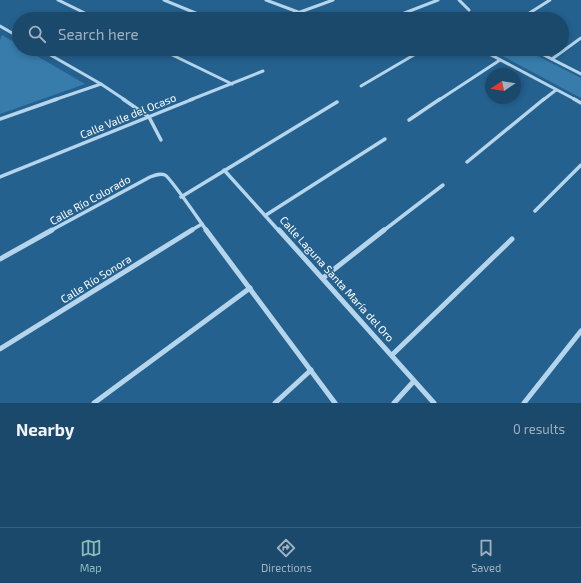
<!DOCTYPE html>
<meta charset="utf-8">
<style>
body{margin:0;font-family:"Exo 2",sans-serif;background:#285373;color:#f1f3f6}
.compass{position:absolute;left:485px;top:68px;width:36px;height:36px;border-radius:50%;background:#1b496b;box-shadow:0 2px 6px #0003;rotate:258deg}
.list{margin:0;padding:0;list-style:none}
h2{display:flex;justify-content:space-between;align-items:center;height:52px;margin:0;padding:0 16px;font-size:17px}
h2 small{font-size:13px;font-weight:400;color:#a0b2c1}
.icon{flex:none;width:22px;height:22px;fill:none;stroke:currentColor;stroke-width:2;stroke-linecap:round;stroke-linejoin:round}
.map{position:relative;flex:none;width:581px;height:403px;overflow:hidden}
.search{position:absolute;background:#1b496b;box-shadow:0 2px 6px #0003;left:12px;right:12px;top:12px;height:44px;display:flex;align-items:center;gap:10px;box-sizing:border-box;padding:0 14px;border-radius:22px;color:#a0b2c1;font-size:15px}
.sheet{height:124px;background:#1b496b}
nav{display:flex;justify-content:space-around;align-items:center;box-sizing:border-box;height:56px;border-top:1px solid #39617e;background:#1b496b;font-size:11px;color:#a0b2c1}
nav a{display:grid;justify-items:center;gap:2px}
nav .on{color:#8bbbb9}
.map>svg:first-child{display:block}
.green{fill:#387cac}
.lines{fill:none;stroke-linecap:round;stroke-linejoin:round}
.minor-far2{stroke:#b4d5eb;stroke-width:3}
.minor-far1{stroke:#b4d5eb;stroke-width:3.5}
.minor{stroke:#b4d5eb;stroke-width:5}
.labels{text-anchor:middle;stroke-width:3;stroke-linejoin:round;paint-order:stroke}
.street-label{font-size:11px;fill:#fff;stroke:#24618f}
</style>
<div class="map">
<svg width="581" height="403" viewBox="0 0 581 403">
<rect width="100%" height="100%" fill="#24618f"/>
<g class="green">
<path d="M 2,35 L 19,45 L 19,49 L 25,49 L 85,84 L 0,114 L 0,40 Z"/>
<path d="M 493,49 L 524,49 L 581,78 L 581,98 L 497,53 Z"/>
</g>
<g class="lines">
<g class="minor-far2">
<path d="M 58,0 L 97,19"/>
<path d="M 164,0 L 210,19"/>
<path d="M 266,0 L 298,12"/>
<path d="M 459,0 L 469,10"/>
<path d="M 281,19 L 333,0"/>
<path d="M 389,19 L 438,0"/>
<path d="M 520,19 L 550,0"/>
<path d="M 0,26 L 19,37"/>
<path d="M 40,49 L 101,84 L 125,100"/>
<path d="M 160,49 L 232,84"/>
<path d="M 283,49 L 299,54 L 313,49"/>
<path d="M 480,49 L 576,100"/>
<path d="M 532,49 L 581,74"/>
<path d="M 552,59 L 581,38"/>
<path d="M 361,86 L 424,49"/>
<path d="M 54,100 L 101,84"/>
<path d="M 190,100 L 263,71"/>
<path d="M 439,100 L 500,60"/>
<path d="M 543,100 L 556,90"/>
</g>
<g class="minor-far1">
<path d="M 123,99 L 149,117 L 161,140"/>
<path d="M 574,99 L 581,103"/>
<path d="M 0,119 L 57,99"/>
<path d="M 409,120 L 440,99"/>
<path d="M 467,162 L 544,99"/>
<path d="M 224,170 L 279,231"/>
<path d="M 0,177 L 193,99"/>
<path d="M 181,197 L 337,102"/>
<path d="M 535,211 L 581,165"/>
<path d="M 266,215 L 385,139"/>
<path d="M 50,231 L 150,177 C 155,175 160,173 165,175 C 170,177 201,223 207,231"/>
<path d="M 190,231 L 202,224"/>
<path d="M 383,231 L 443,185"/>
</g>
<g class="minor">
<path d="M 206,230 L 335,403"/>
<path d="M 279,230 L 434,403"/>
<path d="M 0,259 L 52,230"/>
<path d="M 323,278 L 384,230"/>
<path d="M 0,349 L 192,230"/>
<path d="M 392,355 L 512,239"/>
<path d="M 94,403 L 250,288"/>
<path d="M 275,403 L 311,370"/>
<path d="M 394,403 L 414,381"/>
<path d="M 524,403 L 581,331"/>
</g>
</g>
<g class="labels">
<g class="street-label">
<text transform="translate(128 116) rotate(-22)" y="4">Calle Valle del Ocaso</text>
<text transform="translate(90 200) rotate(-29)" y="4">Calle Río Colorado</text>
<text transform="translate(96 279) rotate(-32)" y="4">Calle Río Sonora</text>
<text transform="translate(337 279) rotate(48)" y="4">Calle Laguna Santa María del Oro</text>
</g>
</g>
</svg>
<svg class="compass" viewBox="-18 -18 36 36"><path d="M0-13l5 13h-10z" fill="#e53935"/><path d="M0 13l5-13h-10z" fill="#a0b2c1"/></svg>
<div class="search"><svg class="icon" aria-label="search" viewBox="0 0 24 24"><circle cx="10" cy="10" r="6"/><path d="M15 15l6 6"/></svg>Search here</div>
</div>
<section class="sheet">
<h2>Nearby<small>0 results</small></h2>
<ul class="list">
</ul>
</section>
<nav>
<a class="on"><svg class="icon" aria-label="map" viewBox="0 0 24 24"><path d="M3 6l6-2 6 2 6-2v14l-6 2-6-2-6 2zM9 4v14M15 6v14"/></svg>Map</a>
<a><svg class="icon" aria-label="directions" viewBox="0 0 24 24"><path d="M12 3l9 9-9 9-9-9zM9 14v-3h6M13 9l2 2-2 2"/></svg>Directions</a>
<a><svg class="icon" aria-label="saved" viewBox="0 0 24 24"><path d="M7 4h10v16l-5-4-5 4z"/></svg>Saved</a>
</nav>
